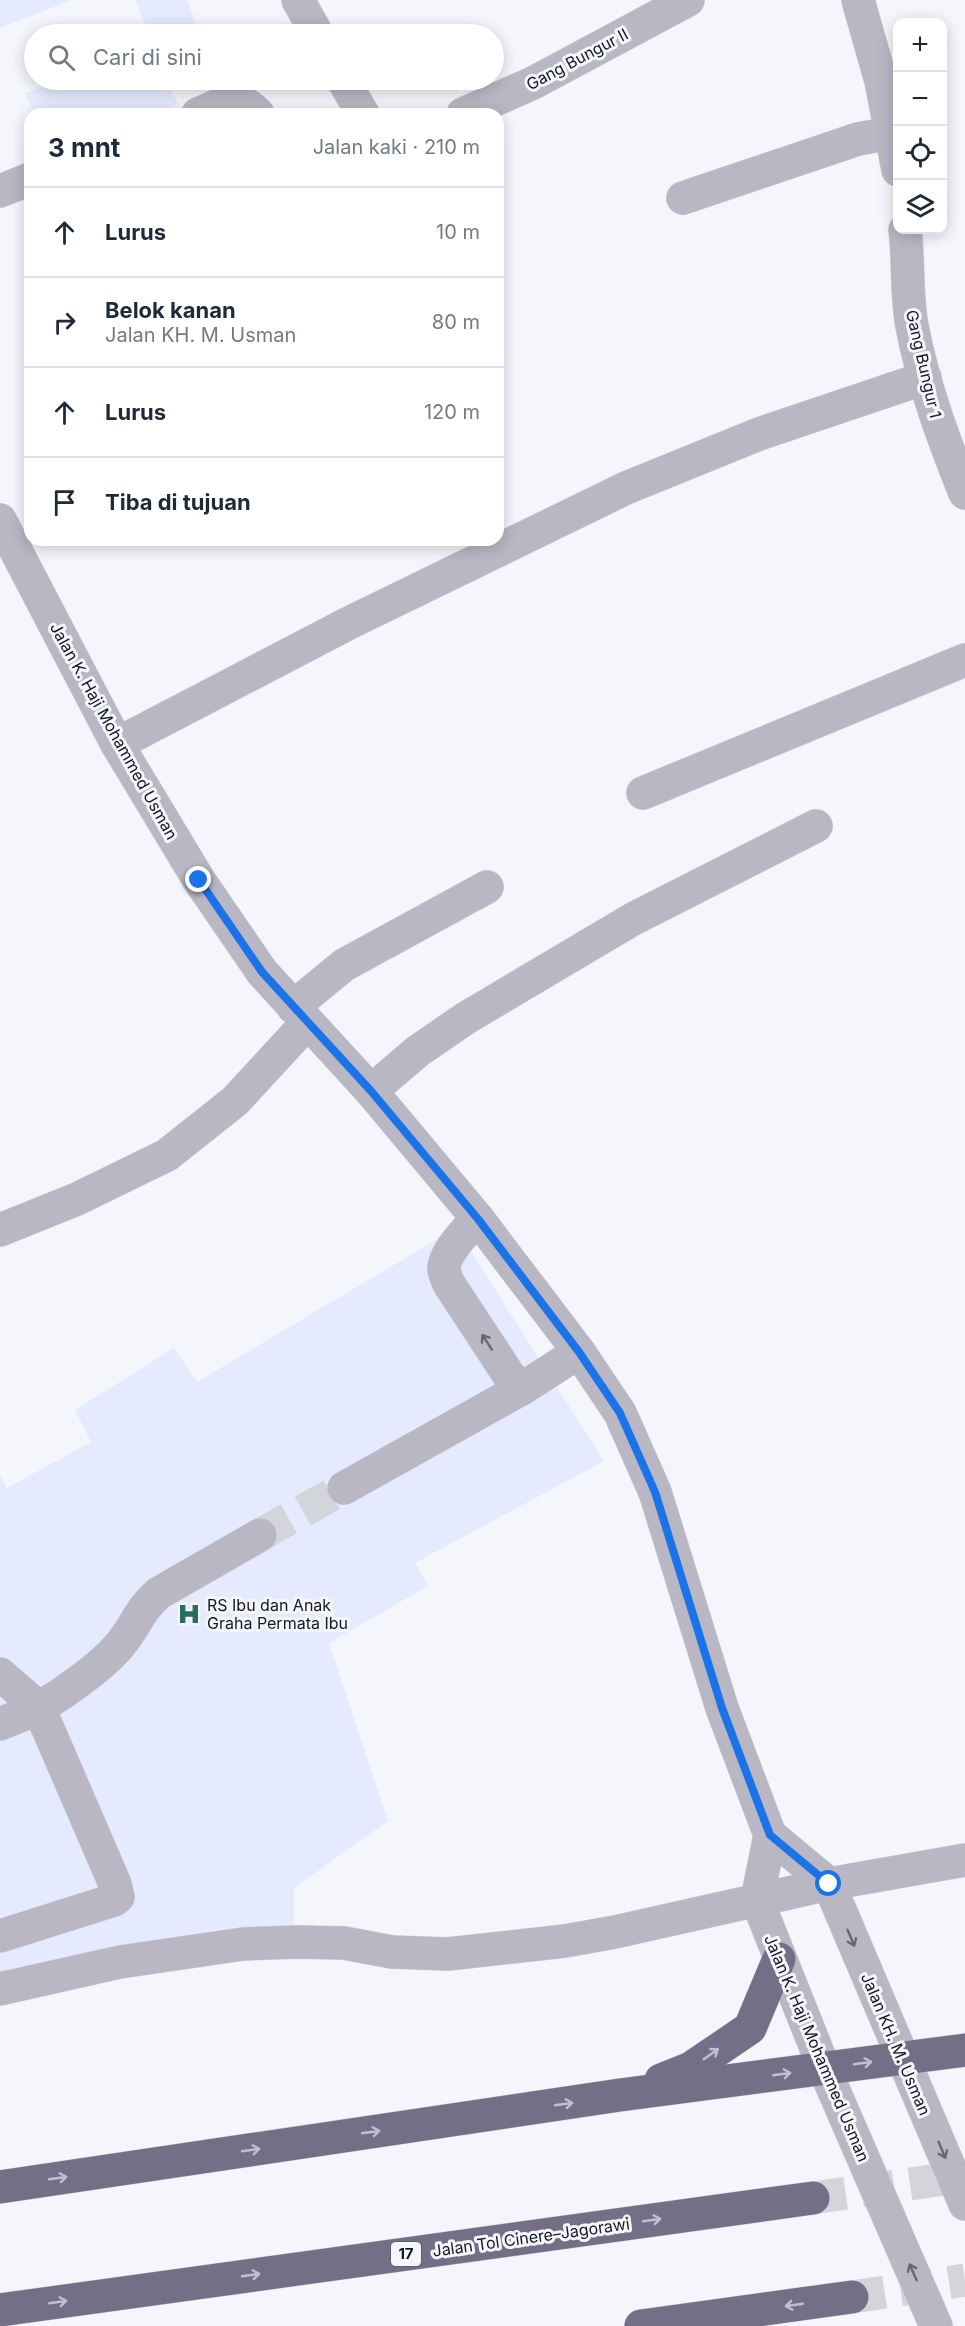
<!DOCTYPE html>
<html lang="id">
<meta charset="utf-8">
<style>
body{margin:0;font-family:Inter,sans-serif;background:#f2f2f3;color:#1f2937}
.controls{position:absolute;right:18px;top:18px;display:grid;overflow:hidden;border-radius:12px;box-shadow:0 3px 15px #0003}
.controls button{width:54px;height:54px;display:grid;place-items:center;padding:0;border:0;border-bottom:2px solid #e0e1e3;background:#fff;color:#1f2937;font:30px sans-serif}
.stop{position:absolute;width:18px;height:18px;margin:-14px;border:4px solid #1a73e8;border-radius:50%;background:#fff}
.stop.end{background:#1a73e8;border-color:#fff;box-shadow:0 2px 6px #0008}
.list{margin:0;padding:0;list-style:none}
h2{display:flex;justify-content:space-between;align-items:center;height:78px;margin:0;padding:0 24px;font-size:26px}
h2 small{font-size:20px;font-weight:400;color:#747a83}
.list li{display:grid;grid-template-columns:39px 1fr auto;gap:18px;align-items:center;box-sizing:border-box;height:90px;padding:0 24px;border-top:2px solid #e0e1e3}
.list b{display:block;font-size:22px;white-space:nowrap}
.list p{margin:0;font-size:20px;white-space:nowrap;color:#747a83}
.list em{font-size:20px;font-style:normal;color:#747a83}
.icon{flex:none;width:33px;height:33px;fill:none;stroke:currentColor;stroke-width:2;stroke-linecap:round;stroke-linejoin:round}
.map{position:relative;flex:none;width:965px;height:2326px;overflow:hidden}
.search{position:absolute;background:#fff;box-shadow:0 3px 15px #0003;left:24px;top:24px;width:480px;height:66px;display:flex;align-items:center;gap:15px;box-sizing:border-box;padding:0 21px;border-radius:33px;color:#747a83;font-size:22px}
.panel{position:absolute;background:#fff;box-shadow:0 3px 15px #0003;left:24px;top:108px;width:480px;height:438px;border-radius:18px}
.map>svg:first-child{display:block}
.built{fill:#e5eaff}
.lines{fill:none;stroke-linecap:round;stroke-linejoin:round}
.minor-tunnel{stroke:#d3d5da;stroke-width:33;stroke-dasharray:33 16;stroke-linecap:butt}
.highway-tunnel{stroke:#d3d5da;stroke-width:33;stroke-dasharray:33 16;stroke-linecap:butt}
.minor-casing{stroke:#d0d2d8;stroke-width:34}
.highway-casing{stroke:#d0d2d8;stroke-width:34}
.minor{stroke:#b9b7c3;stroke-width:33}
.highway{stroke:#746f87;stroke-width:33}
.oneway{stroke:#676772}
.oneway2{stroke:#c1c0cd}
.route{stroke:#1a73e8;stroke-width:8}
.labels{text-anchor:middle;stroke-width:6;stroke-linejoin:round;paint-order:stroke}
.shield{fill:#f4f6fb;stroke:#585a62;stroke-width:1.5}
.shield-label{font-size:15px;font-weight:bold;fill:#151721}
.street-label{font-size:16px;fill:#151721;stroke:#f4f6fb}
.poi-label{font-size:16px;fill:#151721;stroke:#f4f6fb;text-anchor:start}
</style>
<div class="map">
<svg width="965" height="2326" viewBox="0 0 965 2326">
<rect width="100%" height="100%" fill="#f4f6fb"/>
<g class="built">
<path d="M 0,0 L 72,0 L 0,28 Z"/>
<path d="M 135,0 L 187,0 L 196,24 L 174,34 L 150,34 Z"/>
<path d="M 64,80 L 166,80 L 178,104 L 151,114 L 35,114 L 25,93 Z"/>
<path d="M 456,1228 L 604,1461 L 415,1563 L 428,1586 L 329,1643 L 388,1821 L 294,1888 L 294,1929 L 0,1989 L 0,1475 L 7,1488 L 91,1442 L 75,1410 L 174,1348 L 197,1382 Z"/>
</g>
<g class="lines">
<path class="minor-tunnel" d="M 260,1535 L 344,1488"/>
<g class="highway-tunnel">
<path d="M 813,2198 L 965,2176"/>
<path d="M 852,2297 L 965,2280"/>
</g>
<g class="minor-casing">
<g id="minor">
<path d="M 298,0 L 317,34"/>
<path d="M 858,0 L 881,81 L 898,170"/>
<path d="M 343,80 L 363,114"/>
<path d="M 198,114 C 223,104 236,91 258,114"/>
<path d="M 463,114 L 533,83 L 688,0"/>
<path d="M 0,191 L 30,179"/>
<path d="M 683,198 L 858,139 L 891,133"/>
<path d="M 905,230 C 909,262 906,294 912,326 C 923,384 943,438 965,493"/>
<path d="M 0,520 L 117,744 L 199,880 L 262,972 L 371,1091 L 478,1219 L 579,1352 L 620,1413 L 655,1492 L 722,1708 L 770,1835 L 829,1884 L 965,2204"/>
<path d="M 117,744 L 349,623 L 626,488 L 759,434 L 925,378"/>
<path d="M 643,793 L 965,660"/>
<path d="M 293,1007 L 344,965 L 487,887"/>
<path d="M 371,1091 L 418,1051 L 466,1018 L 633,919 L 816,826"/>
<path d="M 478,1219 C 467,1229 443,1254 444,1270 C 445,1274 447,1280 449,1284 L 510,1377 L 523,1388"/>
<path d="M 0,1230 L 77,1199 L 167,1155 L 235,1101 L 307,1023"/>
<path d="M 344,1488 L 523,1388 L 579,1352"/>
<path d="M 0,1674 L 39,1708 L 0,1724"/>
<path d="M 770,1835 L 757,1900 L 824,2068 L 936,2326"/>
<path d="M 0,1936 L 114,1900 L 118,1897 L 115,1884 L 39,1708 C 64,1693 106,1664 123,1641 C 137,1623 140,1609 159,1593 L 260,1535"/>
<path d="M 0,1989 L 120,1962 L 243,1944 L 297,1942 L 344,1943 L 392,1952 L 448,1954 L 565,1941 L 615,1932 L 829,1884 L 965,1860"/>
</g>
</g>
<g class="highway-casing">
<g id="highway">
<path d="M 661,2080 L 691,2068 L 750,2028 L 779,1959"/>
<path d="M 0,2187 L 620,2095 L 965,2050"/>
<path d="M 0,2310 L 813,2198"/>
<path d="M 641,2326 L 852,2297"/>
</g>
</g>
<use href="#minor" class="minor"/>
<use href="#highway" class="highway"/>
</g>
<defs><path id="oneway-shaft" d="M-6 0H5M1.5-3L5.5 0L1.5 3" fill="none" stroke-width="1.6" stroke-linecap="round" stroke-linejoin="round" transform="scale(1.5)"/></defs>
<g class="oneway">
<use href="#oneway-shaft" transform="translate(487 1342) rotate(-123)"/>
<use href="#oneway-shaft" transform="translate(851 1938) rotate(67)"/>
<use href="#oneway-shaft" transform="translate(942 2150) rotate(67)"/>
<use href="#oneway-shaft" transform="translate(913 2272) rotate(-114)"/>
</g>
<g class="oneway2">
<use href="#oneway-shaft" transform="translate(711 2054) rotate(-35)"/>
<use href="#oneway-shaft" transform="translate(863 2063) rotate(-8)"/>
<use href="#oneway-shaft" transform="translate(782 2074) rotate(-8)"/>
<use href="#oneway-shaft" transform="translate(564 2104) rotate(-8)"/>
<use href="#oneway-shaft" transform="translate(371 2132) rotate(-8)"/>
<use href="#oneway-shaft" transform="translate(251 2150) rotate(-8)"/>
<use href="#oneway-shaft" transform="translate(58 2178) rotate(-8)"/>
<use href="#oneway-shaft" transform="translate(652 2220) rotate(-8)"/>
<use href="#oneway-shaft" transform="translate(251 2275) rotate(-8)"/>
<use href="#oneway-shaft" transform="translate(58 2302) rotate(-8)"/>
<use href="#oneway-shaft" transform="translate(794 2305) rotate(172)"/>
</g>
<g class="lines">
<path class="route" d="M 199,880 L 262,972 L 371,1091 L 478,1219 L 579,1352 L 620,1413 L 655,1492 L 722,1708 L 770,1835 L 829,1884"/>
</g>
<defs>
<g id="hospital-bare" transform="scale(1.8)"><path d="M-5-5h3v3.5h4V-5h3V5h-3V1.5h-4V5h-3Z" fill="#2a6d5d" stroke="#f4f6fb" stroke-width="2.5" paint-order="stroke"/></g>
</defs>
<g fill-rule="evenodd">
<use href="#hospital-bare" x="189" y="1614"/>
</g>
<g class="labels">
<rect class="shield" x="391" y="2242" width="30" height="24" rx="4.5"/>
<g class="shield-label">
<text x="406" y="2259">17</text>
</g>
<g class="street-label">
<text transform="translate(577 59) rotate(-28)" y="6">Gang Bungur II</text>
<text transform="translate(924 364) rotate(77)" y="6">Gang Bungur 1</text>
<text transform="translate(114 731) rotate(61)" y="6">Jalan K. Haji Mohammed Usman</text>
<text transform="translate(896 2044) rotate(67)" y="6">Jalan KH. M. Usman</text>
<text transform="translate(817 2048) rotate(67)" y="6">Jalan K. Haji Mohammed Usman</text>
<text transform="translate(531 2237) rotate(-8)" y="6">Jalan Tol Cinere–Jagorawi</text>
</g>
<g class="poi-label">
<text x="207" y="1611">RS Ibu dan Anak<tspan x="207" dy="18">Graha Permata Ibu</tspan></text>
</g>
</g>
</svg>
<div class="controls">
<button>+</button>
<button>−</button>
<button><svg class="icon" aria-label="locate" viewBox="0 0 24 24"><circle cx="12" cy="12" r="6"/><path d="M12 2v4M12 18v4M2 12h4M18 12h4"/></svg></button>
<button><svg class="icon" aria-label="layers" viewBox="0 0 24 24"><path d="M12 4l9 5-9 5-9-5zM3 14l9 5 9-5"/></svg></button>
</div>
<div class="stop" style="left:829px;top:1884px"></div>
<div class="stop end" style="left:199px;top:880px"></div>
<div class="search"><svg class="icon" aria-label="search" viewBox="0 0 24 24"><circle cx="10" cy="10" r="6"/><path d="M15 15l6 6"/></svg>Cari di sini</div>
<section class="panel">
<h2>3 mnt<small>Jalan kaki · 210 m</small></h2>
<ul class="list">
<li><svg class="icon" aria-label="ahead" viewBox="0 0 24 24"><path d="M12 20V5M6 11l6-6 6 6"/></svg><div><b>Lurus</b></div><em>10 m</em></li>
<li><svg class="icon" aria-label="right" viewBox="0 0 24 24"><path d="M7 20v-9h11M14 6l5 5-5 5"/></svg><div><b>Belok kanan</b><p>Jalan KH. M. Usman</p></div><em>80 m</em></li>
<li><svg class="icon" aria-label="ahead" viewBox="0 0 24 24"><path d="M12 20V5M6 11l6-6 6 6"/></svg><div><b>Lurus</b></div><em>120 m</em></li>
<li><svg class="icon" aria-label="arrive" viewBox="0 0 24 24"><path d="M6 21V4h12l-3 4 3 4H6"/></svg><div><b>Tiba di tujuan</b></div></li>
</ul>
</section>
</div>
